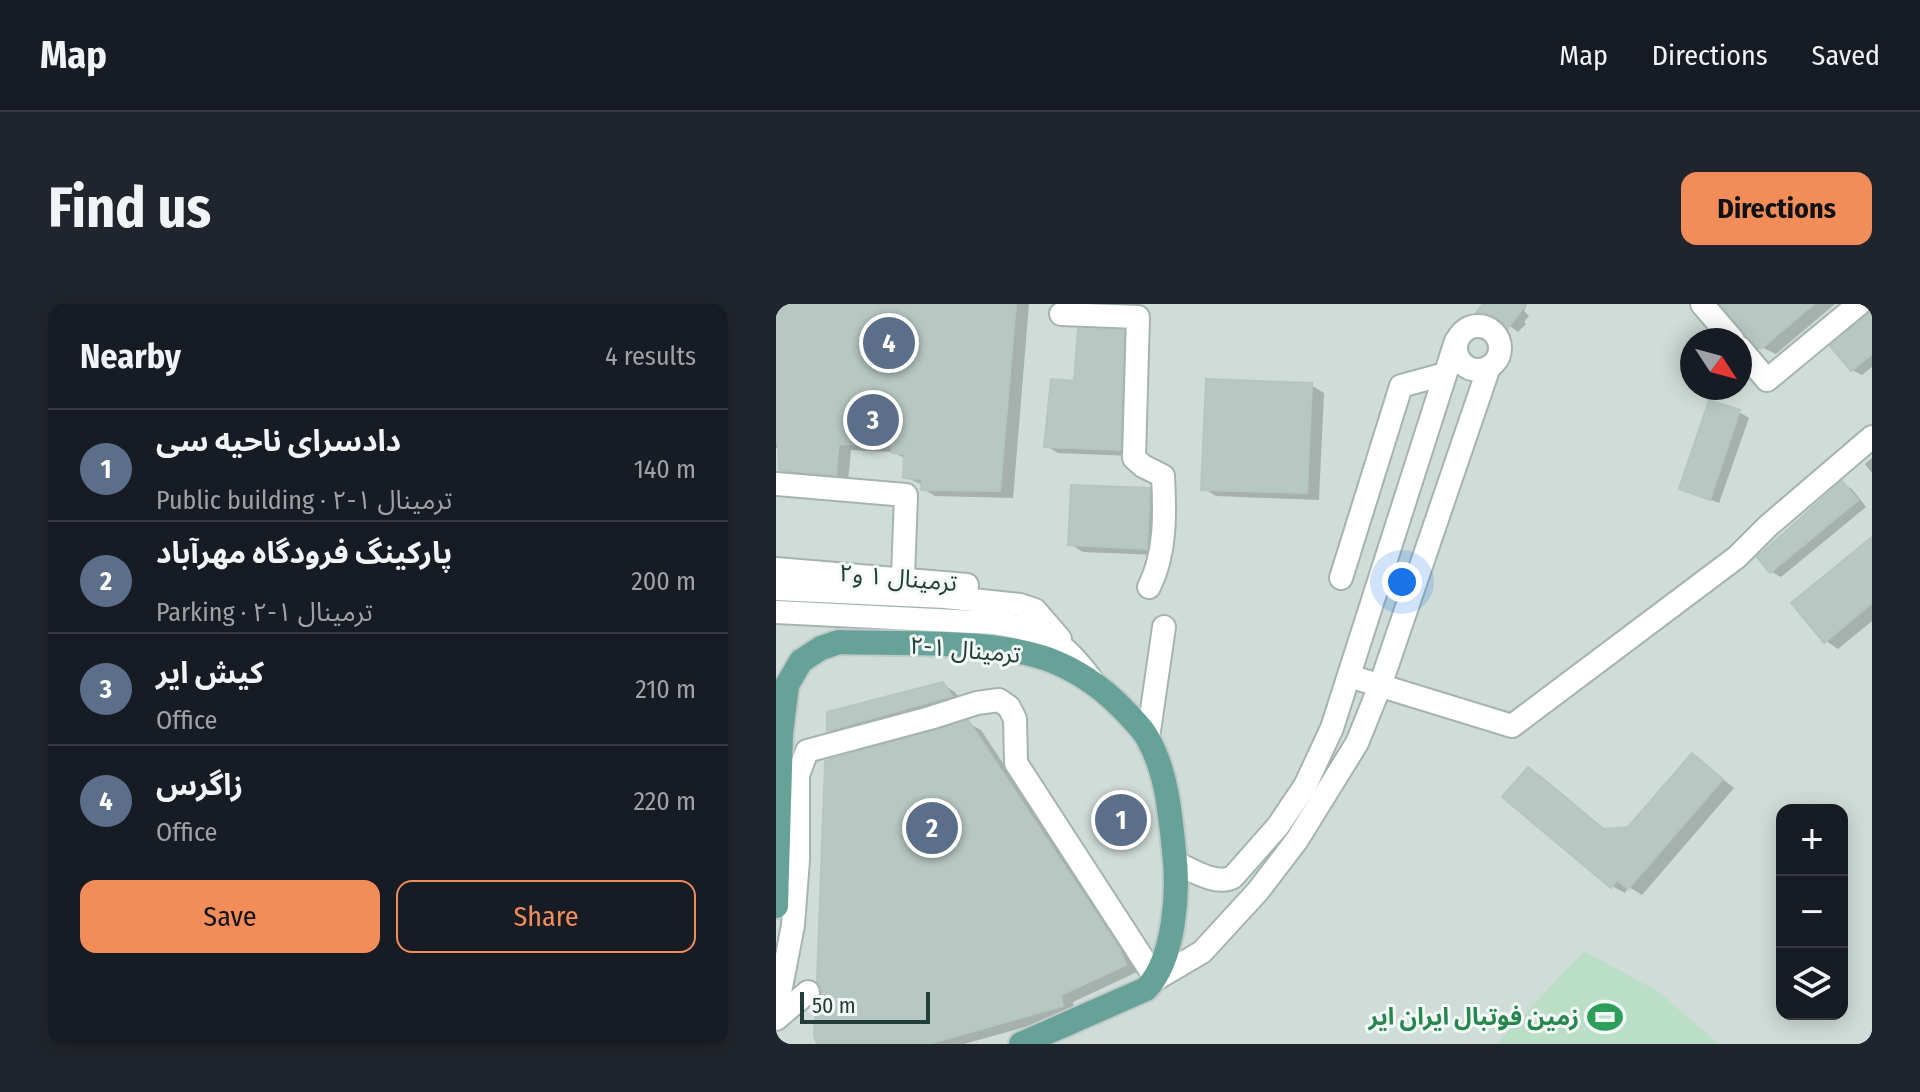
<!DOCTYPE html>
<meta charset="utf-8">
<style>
body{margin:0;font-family:"Fira Sans Condensed","Noto Sans Arabic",sans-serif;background:#20242c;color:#f1f3f6}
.controls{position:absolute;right:24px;bottom:24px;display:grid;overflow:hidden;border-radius:16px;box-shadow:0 4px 20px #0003}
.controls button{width:72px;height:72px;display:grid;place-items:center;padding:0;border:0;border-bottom:2px solid #363941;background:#171b24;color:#f1f3f6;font:40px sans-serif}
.compass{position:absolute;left:904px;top:24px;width:72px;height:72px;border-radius:50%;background:#171b24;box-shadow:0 4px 20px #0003;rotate:126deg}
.scale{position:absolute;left:24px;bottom:20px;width:130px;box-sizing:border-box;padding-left:8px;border:4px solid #223e39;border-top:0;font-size:22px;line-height:28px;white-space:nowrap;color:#223e39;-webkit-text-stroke:6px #f3f9f6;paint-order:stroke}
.you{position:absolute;left:626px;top:278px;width:28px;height:28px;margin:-20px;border:6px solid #fff;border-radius:50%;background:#1a73e8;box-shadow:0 0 0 12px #1a73e833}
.badge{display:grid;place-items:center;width:52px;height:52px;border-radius:50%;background:#f28d5a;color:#fff;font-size:26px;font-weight:700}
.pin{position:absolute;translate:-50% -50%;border:4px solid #fff;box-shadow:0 2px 8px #0006}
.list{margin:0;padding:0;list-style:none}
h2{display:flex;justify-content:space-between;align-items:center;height:104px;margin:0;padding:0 32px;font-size:34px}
h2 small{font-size:26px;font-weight:400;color:#9ea1a6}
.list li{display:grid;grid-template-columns:52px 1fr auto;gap:24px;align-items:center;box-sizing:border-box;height:112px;padding:0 32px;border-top:2px solid #363941}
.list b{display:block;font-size:30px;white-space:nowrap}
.list p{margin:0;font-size:26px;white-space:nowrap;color:#9ea1a6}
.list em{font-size:26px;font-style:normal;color:#9ea1a6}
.actions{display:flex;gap:16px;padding:24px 32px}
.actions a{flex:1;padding:18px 0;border:2px solid #f28d5a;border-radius:16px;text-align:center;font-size:28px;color:#f28d5a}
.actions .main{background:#f28d5a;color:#111}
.icon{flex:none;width:44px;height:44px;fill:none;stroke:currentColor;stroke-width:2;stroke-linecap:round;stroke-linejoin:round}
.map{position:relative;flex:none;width:1096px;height:740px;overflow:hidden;border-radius:16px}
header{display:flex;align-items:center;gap:48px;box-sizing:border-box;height:112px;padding:0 40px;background:#171b24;border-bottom:2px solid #363941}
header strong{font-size:38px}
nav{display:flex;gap:44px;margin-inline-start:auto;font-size:28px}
.intro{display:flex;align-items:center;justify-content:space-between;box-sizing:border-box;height:192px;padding:0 48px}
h1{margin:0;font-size:56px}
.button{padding:20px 36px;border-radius:16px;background:#f28d5a;color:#111;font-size:28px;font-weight:700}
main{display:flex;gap:48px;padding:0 48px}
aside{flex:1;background:#171b24;border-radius:16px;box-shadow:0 4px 20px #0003}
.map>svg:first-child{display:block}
.built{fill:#d0dcd8;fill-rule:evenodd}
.green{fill:#bbdec7}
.shadow{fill:#0003}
.building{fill:#b7c7c2;stroke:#b5c6c0;stroke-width:2}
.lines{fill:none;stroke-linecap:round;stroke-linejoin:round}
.minor-casing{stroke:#a5b4b1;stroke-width:26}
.major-casing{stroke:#c1c9c8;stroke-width:28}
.minor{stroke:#fff;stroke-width:22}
.major{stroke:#67a298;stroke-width:24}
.labels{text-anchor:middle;stroke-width:6;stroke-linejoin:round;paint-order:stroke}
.street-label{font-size:24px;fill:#223e39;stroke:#f3f9f6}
.leisure-label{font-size:24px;font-weight:bold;fill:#27864d;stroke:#f3f9f6;text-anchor:end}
</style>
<header>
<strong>Map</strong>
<nav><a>Map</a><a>Directions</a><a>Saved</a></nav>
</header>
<div class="intro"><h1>Find us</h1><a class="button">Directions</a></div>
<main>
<aside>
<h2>Nearby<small>4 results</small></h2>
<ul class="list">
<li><span class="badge" style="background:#5c6f8a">1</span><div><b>دادسرای ناحیه سی</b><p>Public building · ترمینال ۱-۲</p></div><em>140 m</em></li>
<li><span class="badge" style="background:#5c6f8a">2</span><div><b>پارکینگ فرودگاه مهرآباد</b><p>Parking · ترمینال ۱-۲</p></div><em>200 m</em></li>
<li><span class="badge" style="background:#5c6f8a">3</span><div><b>کیش ایر</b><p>Office</p></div><em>210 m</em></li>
<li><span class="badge" style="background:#5c6f8a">4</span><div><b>زاگرس</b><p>Office</p></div><em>220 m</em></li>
</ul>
<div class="actions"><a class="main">Save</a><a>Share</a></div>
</aside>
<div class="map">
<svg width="1096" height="740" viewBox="0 0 1096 740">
<rect width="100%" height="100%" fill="#e2ece9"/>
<path class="built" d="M 0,0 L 1096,0 L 1096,740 L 0,740 ZM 916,36 L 964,36 L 964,84 L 916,84 ZM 1006,506 L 1066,506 L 1066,710 L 1006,710 Z"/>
<path class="green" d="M 808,647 L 881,687 L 943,740 L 720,740 Z"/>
<g class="shadow">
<path d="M 0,0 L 253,0 L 237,194 L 159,192 L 147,185 L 147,181 L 129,173 L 130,155 L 117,148 L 75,146 L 72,177 L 18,172 L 5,165 L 4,144 L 0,144 Z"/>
<path d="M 710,0 L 751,0 L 748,7 L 753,12 L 748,18 L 750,20 L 742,28 L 731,20 L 727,24 L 706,21 L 697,16 Z"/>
<path d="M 945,0 L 1059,0 L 1000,50 L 983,42 Z"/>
<path d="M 1096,7 L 1096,63 L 1086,71 L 1076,66 Z"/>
<path d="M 347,28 L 359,35 L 355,152 L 282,149 L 270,142 L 300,79 Z"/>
<path d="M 535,81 L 548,89 L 543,196 L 440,192 L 427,184 Z"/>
<path d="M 963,108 L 973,114 L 943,199 L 905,184 Z"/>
<path d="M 1096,154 L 1096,169 L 1089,160 Z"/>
<path d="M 1066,180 L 1076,185 L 1090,203 L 1005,273 L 996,268 L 984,253 Z"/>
<path d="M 373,186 L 386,193 L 383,251 L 307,248 L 294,240 Z"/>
<path d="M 1096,235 L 1096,317 L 1062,345 L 1050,337 Z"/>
<path d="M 166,380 L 179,388 L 187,399 L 65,433 L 53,426 Z"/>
<path d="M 192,419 L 205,426 L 357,655 L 361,668 L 297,698 L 299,709 L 188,740 L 43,740 Z"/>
<path d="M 916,451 L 958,484 L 866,591 L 853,583 L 849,589 L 836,582 L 752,465 L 765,472 L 831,527 L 853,525 Z"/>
</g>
<g class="building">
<path d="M 0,0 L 240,0 L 224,187 L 145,186 L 146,175 L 127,174 L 128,150 L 116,149 L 115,142 L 63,140 L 60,171 L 3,166 L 2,139 L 0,139 Z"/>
<path d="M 707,0 L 750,0 L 732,24 L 722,14 L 717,19 L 694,16 Z"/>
<path d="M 944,0 L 1038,0 L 986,44 L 982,44 L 970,32 Z"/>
<path d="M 1096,5 L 1096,50 L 1075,67 L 1054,42 Z"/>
<path d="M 302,25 L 348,26 L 344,146 L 268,143 L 275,75 L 298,77 Z"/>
<path d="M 430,75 L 536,79 L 531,189 L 425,186 Z"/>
<path d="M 933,96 L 964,106 L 934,196 L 903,185 Z"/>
<path d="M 1066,177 L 1082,196 L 994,269 L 981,253 Z"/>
<path d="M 295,181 L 374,184 L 371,245 L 292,241 Z"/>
<path d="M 1096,233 L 1096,299 L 1048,339 L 1015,299 Z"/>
<path d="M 167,378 L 176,392 L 51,427 L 51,408 Z"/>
<path d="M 192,416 L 344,646 L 350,661 L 285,691 L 287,702 L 152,740 L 41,740 L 38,732 L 40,700 L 45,693 L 46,686 L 41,677 L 49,457 Z"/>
<path d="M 916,449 L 947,475 L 852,585 L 841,576 L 835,584 L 726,493 L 752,463 L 827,525 L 852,523 Z"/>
</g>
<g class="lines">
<g class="minor-casing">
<g id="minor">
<path d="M 926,0 L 957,36"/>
<path d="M 285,10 L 362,13 L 358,154 L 367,162 L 387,172 C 389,209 390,250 373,283"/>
<circle cx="702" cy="44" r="22"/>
<path d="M 964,44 L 991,76 L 1083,0"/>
<path d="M 0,180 L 130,191 L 127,273"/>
<path d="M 0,265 L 191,281"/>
<path d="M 565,274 L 625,82 L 669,70"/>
<path d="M 0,285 L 169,293 L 244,301 L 259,306 L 284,335"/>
<path d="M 0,308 L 219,319 C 272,327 287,337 319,380"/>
<path d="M 573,372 L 736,422 L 961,253 L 992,222 L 1096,133"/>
<path d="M 372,434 L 388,323"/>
<path d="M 400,559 C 416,566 440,582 457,573 L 502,522 L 529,482 L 556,424 L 680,37"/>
<path d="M 0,709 L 17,621 L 22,556 L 22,471 L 31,447 L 154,414 L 201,399 L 223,396 L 233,403 L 239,415 L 240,459 L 380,675 L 426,648 L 482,587 L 521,536 L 581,439 L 604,382 L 713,63"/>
<path d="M 0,715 L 32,688"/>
</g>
</g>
<g class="major-casing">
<path id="major" d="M 0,602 L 5,430 L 11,381 L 25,357 L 45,344 L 63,338 C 124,340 218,335 274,356 C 300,366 325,383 345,403 C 354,413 366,423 372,435 C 391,469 394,509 398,547 C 403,587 399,655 370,685 L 245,740"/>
</g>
<use href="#minor" class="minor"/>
<use href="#major" class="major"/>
</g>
<defs>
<g id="stadium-bare" transform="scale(2.76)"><path d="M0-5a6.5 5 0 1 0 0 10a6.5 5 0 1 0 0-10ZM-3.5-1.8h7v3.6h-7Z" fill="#2e9e5b" stroke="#f3f9f6" stroke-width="2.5" paint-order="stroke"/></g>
</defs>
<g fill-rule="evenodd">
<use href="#stadium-bare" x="829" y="713"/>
</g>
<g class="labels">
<g class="street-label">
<text transform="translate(122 274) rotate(5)" y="8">ترمینال ۱ و۲</text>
<text transform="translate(189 346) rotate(5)" y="8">ترمینال ۱-۲</text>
</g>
<g class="leisure-label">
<text x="803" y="721">زمین فوتبال ایران ایر</text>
</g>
</g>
</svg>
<div class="controls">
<button>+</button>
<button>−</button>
<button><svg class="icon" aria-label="layers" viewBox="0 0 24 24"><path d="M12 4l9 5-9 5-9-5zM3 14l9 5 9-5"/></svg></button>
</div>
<svg class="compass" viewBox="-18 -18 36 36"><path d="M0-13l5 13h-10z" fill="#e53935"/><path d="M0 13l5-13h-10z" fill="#9ea1a6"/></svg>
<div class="scale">50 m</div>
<div class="you"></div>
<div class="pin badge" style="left:345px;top:516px;background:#5c6f8a">1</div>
<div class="pin badge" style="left:156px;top:524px;background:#5c6f8a">2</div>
<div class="pin badge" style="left:97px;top:116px;background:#5c6f8a">3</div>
<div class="pin badge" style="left:113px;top:39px;background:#5c6f8a">4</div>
</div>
</main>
